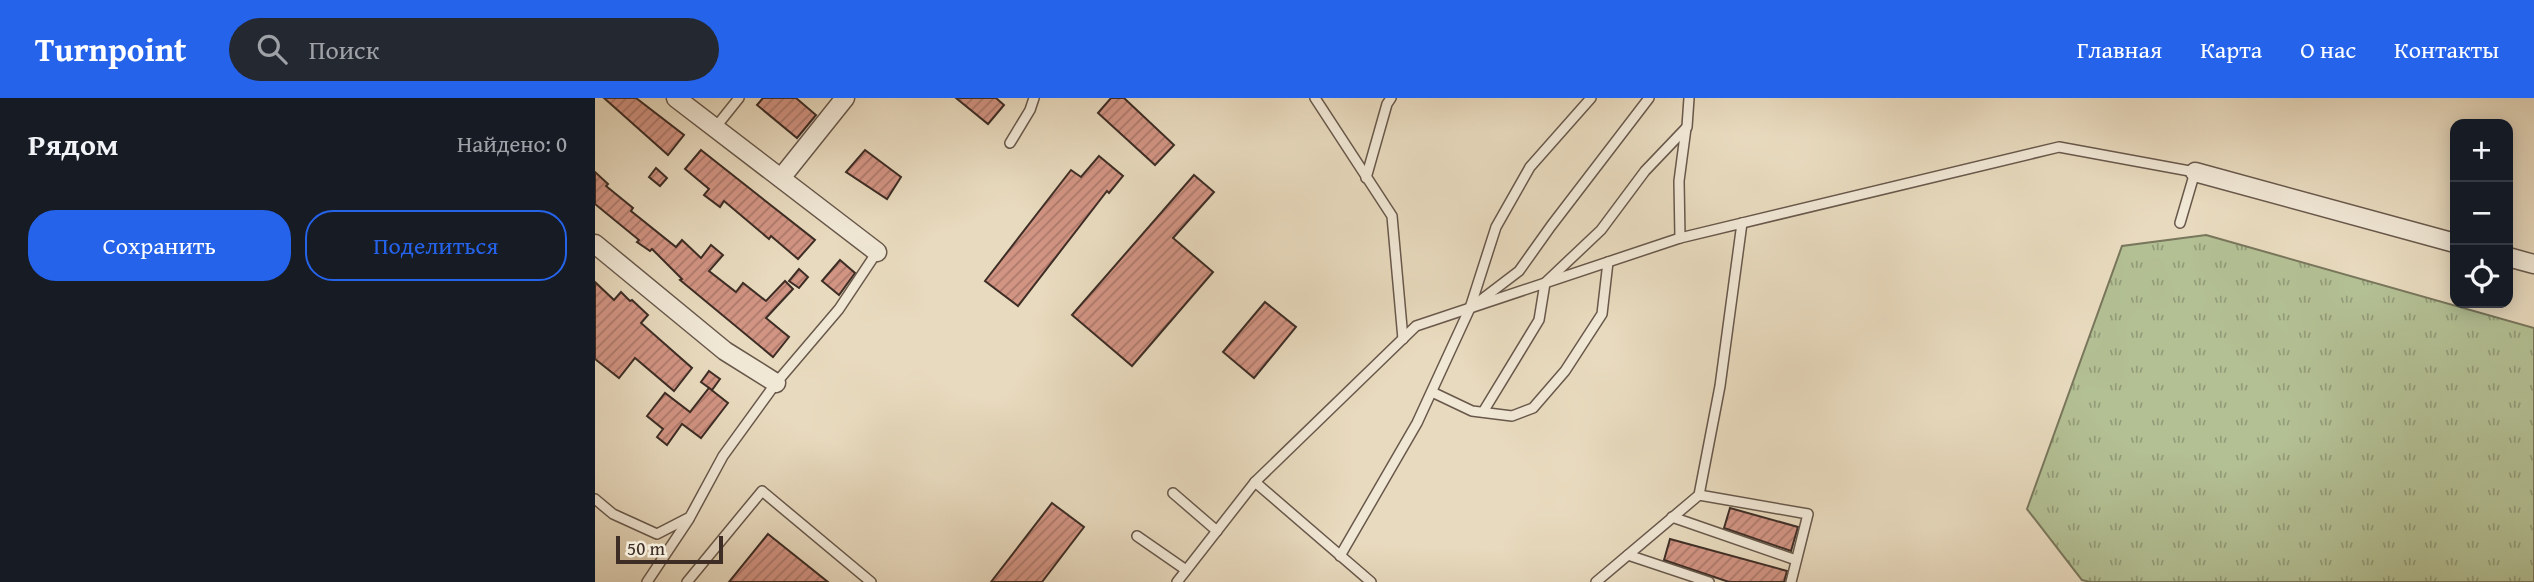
<!DOCTYPE html>
<html lang="ru">
<meta charset="utf-8">
<style>
body{margin:0;font-family:"Gentium Book Plus",serif;background:#242831;color:#f1f3f6}
.controls{position:absolute;right:21px;top:21px;display:grid;overflow:hidden;border-radius:14px;box-shadow:0 4px 18px #0003}
.controls button{width:63px;height:63px;display:grid;place-items:center;padding:0;border:0;border-bottom:2px solid #363941;background:#171b24;color:#f1f3f6;font:35px sans-serif}
.scale{position:absolute;left:21px;bottom:18px;width:107px;box-sizing:border-box;padding-left:7px;border:4px solid #3d2d25;border-top:0;font-size:19px;line-height:24px;white-space:nowrap;color:#3d2d25;-webkit-text-stroke:5px #f0e7d5;paint-order:stroke}
.list{margin:0;padding:0;list-style:none}
h2{display:flex;justify-content:space-between;align-items:center;height:91px;margin:0;padding:0 28px;font-size:30px}
h2 small{font-size:23px;font-weight:400;color:#9ea1a6}
.actions{display:flex;gap:14px;padding:21px 28px}
.actions a{flex:1;padding:16px 0;border:2px solid #2563eb;border-radius:28px;text-align:center;font-size:24px;color:#2563eb}
.actions .main{background:#2563eb;color:#fff}
.icon{flex:none;width:38px;height:38px;fill:none;stroke:currentColor;stroke-width:2;stroke-linecap:round;stroke-linejoin:round}
.map{position:relative;flex:none;width:1939px;height:484px;overflow:hidden}
header{display:flex;align-items:center;gap:42px;box-sizing:border-box;height:98px;padding:0 35px;background:#2563eb;color:#fff}
header strong{font-size:33px}
nav{display:flex;gap:38px;margin-inline-start:auto;font-size:24px}
.search{width:490px;height:63px;background:#242831;display:flex;align-items:center;gap:18px;box-sizing:border-box;padding:0 24px;border-radius:38px;color:#9ea1a6;font-size:26px}
main{display:flex}
aside{flex:1;background:#171b24}
.map>svg:first-child{display:block}
.grass{fill:url(#grass-tufts);stroke:#78765c;stroke-width:2}
.building{fill:url(#building-hatch);stroke:#3d2d25;stroke-width:2}
.lines{fill:none;stroke-linecap:round;stroke-linejoin:round}
.lane-casing{stroke:#68584b;stroke-width:12}
.street-casing{stroke:#68584b;stroke-width:21}
.lane{stroke:#f0e7d5;stroke-width:9}
.street{stroke:#f0e7d5;stroke-width:18}
</style>
<header>
<strong>Turnpoint</strong>
<div class="search"><svg class="icon" aria-label="search" viewBox="0 0 24 24"><circle cx="10" cy="10" r="6"/><path d="M15 15l6 6"/></svg>Поиск</div>
<nav><a>Главная</a><a>Карта</a><a>О нас</a><a>Контакты</a></nav>
</header>
<main>
<aside>
<h2>Рядом<small>Найдено: 0</small></h2>
<ul class="list">
</ul>
<div class="actions"><a class="main">Сохранить</a><a>Поделиться</a></div>
</aside>
<div class="map">
<svg width="1939" height="484" viewBox="0 0 1939 484">
<defs>
<pattern id="grass-tufts" width="24" height="20" patternUnits="userSpaceOnUse" patternTransform="scale(1.75)"><rect width="24" height="20" fill="#b3c094"/><path d="M3 7l-1-3M5 7V3M7 7l1-3M15 17l-1-3M17 17v-4M19 17l1-3" fill="none" stroke="#939c79"/></pattern>
<pattern id="building-hatch" width="6" height="6" patternUnits="userSpaceOnUse" patternTransform="scale(1.75)"><rect width="6" height="6" fill="#d29483"/><path d="M-1 1l2-2M0 6l6-6M5 7l2-2" fill="none" stroke="#ac796b"/></pattern>
</defs>
<rect width="100%" height="100%" fill="#e8dabe"/>
<filter id="stains"><feTurbulence type="fractalNoise" baseFrequency=".00286" numOctaves="4"/><feColorMatrix values="0 0 0 0 .2 0 0 0 0 .09 0 0 0 0 .02 0 0 0 .5 -.17"/></filter>
<radialGradient id="worn" r=".72"><stop offset=".6" stop-color="#630" stop-opacity="0"/><stop offset="1" stop-color="#630" stop-opacity=".3"/></radialGradient>
<path class="grass" d="M 1611,137 L 1939,230 L 1939,484 L 1495,484 L 1487,482 L 1432,411 L 1527,148 Z"/>
<g class="building">
<path d="M 9,0 L 41,0 L 89,37 L 73,57 Z"/>
<path d="M 168,0 L 201,0 L 221,17 L 202,40 L 162,7 Z"/>
<path d="M 361,0 L 401,0 L 409,7 L 393,26 Z"/>
<path d="M 516,0 L 529,0 L 579,47 L 560,67 L 503,15 Z"/>
<path d="M 106,52 L 220,142 L 203,161 L 176,138 L 174,141 L 129,103 L 125,109 L 109,97 L 114,91 L 90,71 Z"/>
<path d="M 270,52 L 306,79 L 292,101 L 251,74 Z"/>
<path d="M 504,58 L 528,78 L 514,95 L 512,93 L 423,208 L 390,183 L 476,72 L 486,79 Z"/>
<path d="M 61,70 L 72,80 L 65,88 L 54,79 Z"/>
<path d="M 0,74 L 13,86 L 11,88 L 38,110 L 36,113 L 81,149 L 87,142 L 106,160 L 116,147 L 128,157 L 114,173 L 141,194 L 148,185 L 171,203 L 190,183 L 198,191 L 171,220 L 194,239 L 178,259 L 85,182 L 87,181 L 57,151 L 55,153 L 42,144 L 44,142 L 0,106 Z"/>
<path d="M 599,77 L 619,94 L 578,140 L 618,174 L 537,268 L 477,217 Z"/>
<path d="M 245,162 L 260,175 L 244,197 L 227,183 Z"/>
<path d="M 204,171 L 213,179 L 204,190 L 194,183 Z"/>
<path d="M 0,184 L 19,202 L 26,194 L 35,203 L 37,202 L 53,217 L 46,225 L 97,270 L 79,293 L 40,260 L 24,280 L 0,261 Z"/>
<path d="M 670,204 L 701,229 L 659,280 L 628,254 Z"/>
<path d="M 114,273 L 125,281 L 117,292 L 106,284 Z"/>
<path d="M 114,290 L 133,305 L 106,340 L 87,326 L 72,347 L 62,339 L 68,331 L 52,318 L 70,295 L 95,314 Z"/>
<path d="M 457,405 L 489,429 L 447,484 L 396,484 Z"/>
<path d="M 1135,410 L 1203,429 L 1196,453 L 1129,430 Z"/>
<path d="M 173,436 L 233,484 L 134,484 Z"/>
<path d="M 1075,441 L 1192,473 L 1189,484 L 1134,484 L 1069,462 Z"/>
</g>
<g class="lines">
<g class="lane-casing">
<g id="lane">
<path d="M 720,0 L 797,118 L 808,241"/>
<path d="M 120,30 L 144,0"/>
<path d="M 415,45 L 435,12 L 439,0"/>
<path d="M 771,80 L 792,6 L 796,0"/>
<path d="M 1085,140 L 1084,83 L 1091,30"/>
<path d="M 882,205 L 924,173 L 956,128 L 1054,0"/>
<path d="M 837,294 L 877,313 L 917,318 L 938,310 L 970,273 L 1007,216 L 1013,164"/>
<path d="M 888,314 L 944,222 L 950,185 L 1006,132 L 1050,73 L 1092,29 L 1094,0"/>
<path d="M 660,384 L 776,484"/>
<path d="M 578,395 L 622,433"/>
<path d="M 1104,397 L 1125,288 L 1147,125"/>
<path d="M 0,401 L 18,416 L 62,436 L 95,419 L 128,358 L 181,285 L 244,211 L 282,154"/>
<path d="M 1077,419 L 1201,462"/>
<path d="M 542,438 L 591,472"/>
<path d="M 1033,457 L 1114,484"/>
<path d="M 745,458 L 822,325 L 875,210 L 901,129 L 935,69 L 996,0"/>
<path d="M 52,484 L 94,421"/>
<path d="M 92,484 L 167,393 L 276,484"/>
<path d="M 582,484 L 660,384 L 821,228 L 1085,140 L 1464,49 L 1600,74 L 1585,125"/>
<path d="M 1001,484 L 1104,397 L 1213,416 L 1196,484"/>
</g>
</g>
<g class="street-casing">
<g id="street">
<path d="M 81,0 L 282,154"/>
<path d="M 1600,74 L 1860,145"/>
<path d="M 186,80 L 250,0"/>
<path d="M 0,146 L 130,253 L 181,285"/>
<path d="M 1913,159 L 1939,166"/>
</g>
</g>
<use href="#lane" class="lane"/>
<use href="#street" class="street"/>
</g>
<rect width="100%" height="100%" filter="url(#stains)"/>
<rect width="100%" height="100%" fill="url(#worn)"/>
</svg>
<div class="controls">
<button>+</button>
<button>−</button>
<button><svg class="icon" aria-label="locate" viewBox="0 0 24 24"><circle cx="12" cy="12" r="6"/><path d="M12 2v4M12 18v4M2 12h4M18 12h4"/></svg></button>
</div>
<div class="scale">50 m</div>
</div>
</main>
